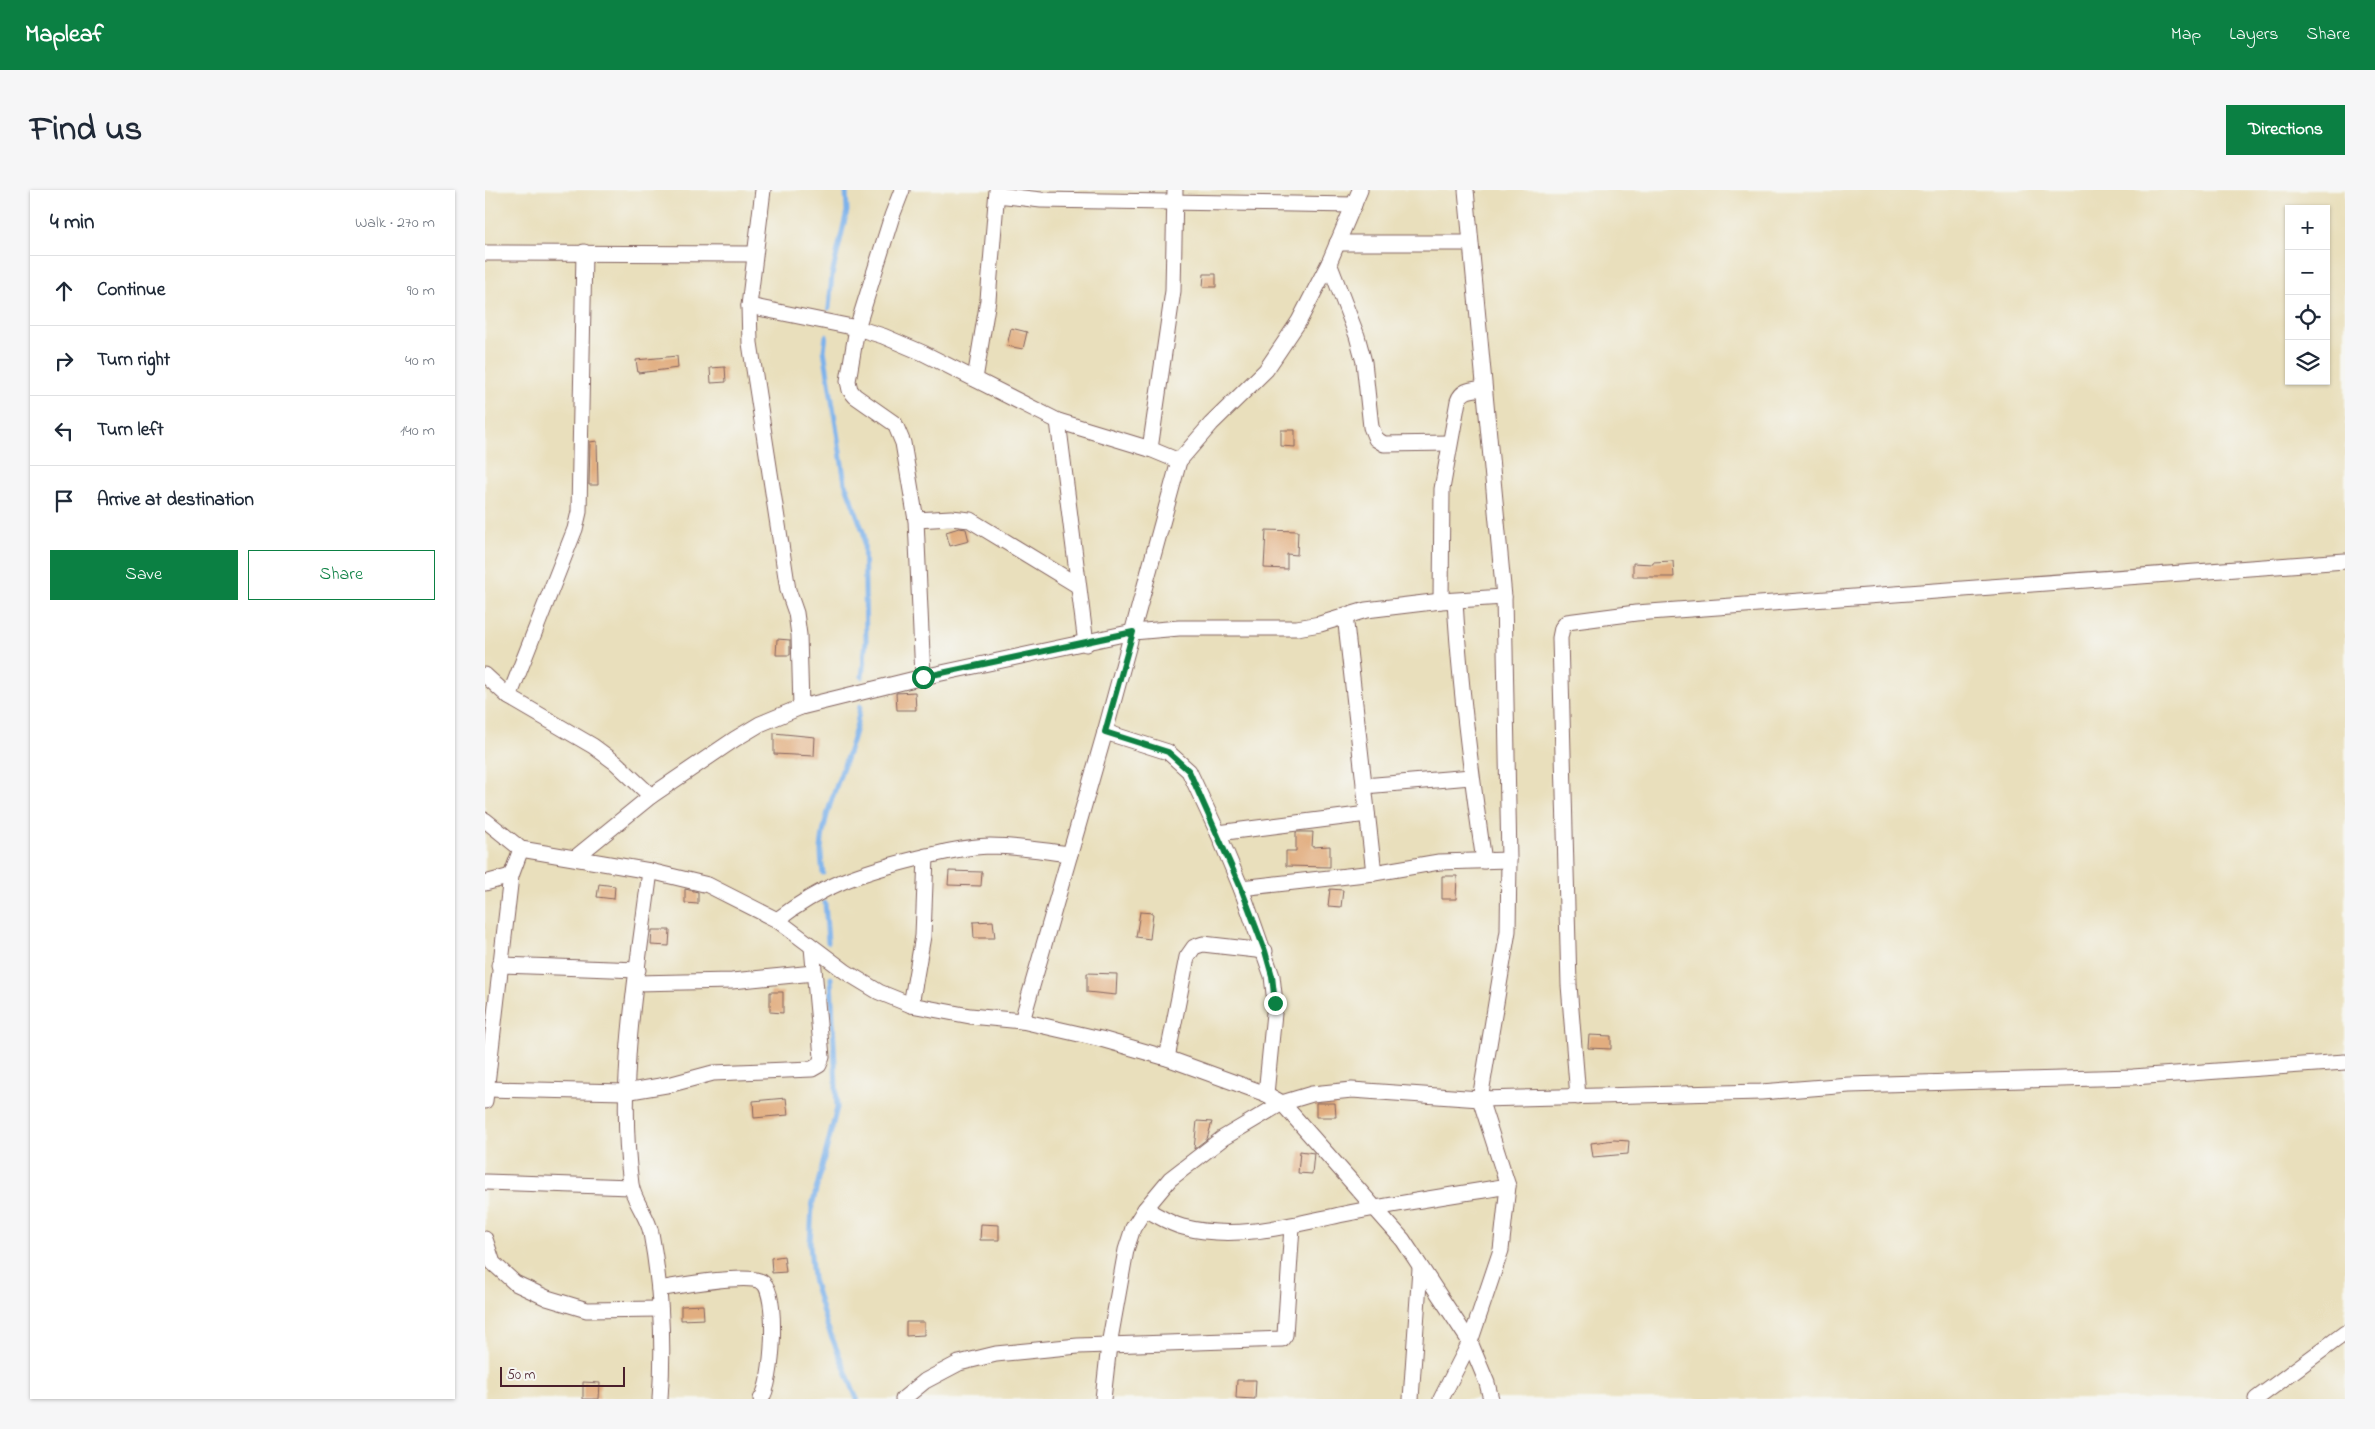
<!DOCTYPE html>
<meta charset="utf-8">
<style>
body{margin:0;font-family:"Indie Flower",sans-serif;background:#f6f6f7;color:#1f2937}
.controls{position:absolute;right:15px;top:15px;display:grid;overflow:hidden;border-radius:0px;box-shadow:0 1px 4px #0004}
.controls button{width:45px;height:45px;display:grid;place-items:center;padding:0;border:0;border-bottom:1px solid #e0e1e3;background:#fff;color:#1f2937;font:25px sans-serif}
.scale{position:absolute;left:15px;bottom:12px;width:125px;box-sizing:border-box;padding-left:5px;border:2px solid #4a1f2b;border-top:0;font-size:14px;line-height:18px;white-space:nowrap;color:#4a1f2b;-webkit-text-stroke:4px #f6f6f2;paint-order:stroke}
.stop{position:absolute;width:15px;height:15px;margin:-11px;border:4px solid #0b8043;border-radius:50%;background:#fff}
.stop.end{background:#0b8043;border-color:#fff;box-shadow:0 1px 5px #0008}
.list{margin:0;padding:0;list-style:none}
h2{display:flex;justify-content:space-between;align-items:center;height:65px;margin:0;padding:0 20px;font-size:21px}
h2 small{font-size:16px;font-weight:400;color:#747a83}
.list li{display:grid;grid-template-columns:32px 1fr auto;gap:15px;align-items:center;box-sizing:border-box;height:70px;padding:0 20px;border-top:1px solid #e0e1e3}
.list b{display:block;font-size:19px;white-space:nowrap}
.list em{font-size:16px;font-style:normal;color:#747a83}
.actions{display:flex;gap:10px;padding:15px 20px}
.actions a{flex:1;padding:11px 0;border:1px solid #0b8043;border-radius:0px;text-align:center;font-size:18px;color:#0b8043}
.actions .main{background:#0b8043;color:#fff}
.icon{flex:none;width:28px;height:28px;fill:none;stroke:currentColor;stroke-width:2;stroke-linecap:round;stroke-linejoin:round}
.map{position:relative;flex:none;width:1860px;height:1209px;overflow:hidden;border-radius:0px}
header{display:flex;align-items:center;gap:30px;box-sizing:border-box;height:70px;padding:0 25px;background:#0b8043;color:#fff}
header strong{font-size:24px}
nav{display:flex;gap:28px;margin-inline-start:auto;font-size:18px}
.intro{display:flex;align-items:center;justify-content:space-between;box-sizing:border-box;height:120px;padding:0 30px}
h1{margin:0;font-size:35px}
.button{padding:12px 22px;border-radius:0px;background:#0b8043;color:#fff;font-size:18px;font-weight:700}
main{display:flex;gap:30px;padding:0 30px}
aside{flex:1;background:#fff;border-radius:0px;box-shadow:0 1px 4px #0004}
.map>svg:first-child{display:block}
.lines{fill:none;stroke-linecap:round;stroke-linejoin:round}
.stream{stroke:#7db2eb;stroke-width:5}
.building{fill:#e2ae80}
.street-casing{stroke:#82625e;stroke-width:17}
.street{stroke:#fff;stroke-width:15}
.route{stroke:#0b8043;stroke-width:6}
</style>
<header>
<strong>Mapleaf</strong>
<nav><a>Map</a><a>Layers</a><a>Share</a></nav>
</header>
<div class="intro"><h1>Find us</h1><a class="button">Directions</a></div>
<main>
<aside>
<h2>4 min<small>Walk · 270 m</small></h2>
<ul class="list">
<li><svg class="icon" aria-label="ahead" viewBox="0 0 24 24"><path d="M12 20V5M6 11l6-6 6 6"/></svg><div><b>Continue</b></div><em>90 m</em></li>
<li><svg class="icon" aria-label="right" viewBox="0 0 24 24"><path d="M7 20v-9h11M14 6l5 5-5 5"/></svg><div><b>Turn right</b></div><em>40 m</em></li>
<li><svg class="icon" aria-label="left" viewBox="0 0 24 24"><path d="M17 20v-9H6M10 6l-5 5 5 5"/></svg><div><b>Turn left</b></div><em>140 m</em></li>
<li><svg class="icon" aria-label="arrive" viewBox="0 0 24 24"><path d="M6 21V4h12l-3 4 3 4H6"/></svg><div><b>Arrive at destination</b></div></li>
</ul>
<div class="actions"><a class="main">Save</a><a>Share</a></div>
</aside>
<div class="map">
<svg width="1860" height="1209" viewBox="0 0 1860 1209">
<rect width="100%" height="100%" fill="#f6f6f2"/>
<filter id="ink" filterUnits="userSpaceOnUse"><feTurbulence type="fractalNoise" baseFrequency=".02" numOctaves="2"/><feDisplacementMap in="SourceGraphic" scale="10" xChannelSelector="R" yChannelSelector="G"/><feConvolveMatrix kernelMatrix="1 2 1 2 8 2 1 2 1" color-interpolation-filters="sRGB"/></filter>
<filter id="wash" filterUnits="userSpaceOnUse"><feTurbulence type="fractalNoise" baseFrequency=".0096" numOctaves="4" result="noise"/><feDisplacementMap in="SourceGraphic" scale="20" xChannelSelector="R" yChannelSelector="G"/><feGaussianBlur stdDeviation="1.12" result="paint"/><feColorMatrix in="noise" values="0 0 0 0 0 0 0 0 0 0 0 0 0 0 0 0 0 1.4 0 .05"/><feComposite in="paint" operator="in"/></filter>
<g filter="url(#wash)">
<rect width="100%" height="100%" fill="#e9dfbc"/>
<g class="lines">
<g class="stream">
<path d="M 344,118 L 347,85 L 362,21 L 361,0"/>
<path d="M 341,146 L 339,160 L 360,293 L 379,344 L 381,451 L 377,487"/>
<path d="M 338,683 C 337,676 336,668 336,660 C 339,610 369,565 375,516"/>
<path d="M 340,713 L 343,752"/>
<path d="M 346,788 L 352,918 L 327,1016 L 325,1055 L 328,1089 L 341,1133 L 372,1209"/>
</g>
</g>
<g id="blocks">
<g class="building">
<path d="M 719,84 L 731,84 L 731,97 L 718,97 Z"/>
<path d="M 526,138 L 542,142 L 538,159 L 522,156 Z"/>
<path d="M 192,166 L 193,178 L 153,183 L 151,170 Z"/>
<path d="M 240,177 L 241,192 L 226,193 L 225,178 Z"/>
<path d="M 796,240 L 810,240 L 810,257 L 796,256 Z"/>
<path d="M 112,251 L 113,295 L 104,295 L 105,252 Z"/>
<path d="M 474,338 L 481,339 L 484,351 L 465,356 L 461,342 Z"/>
<path d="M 781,340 L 813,341 L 812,365 L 802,364 L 802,379 L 779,378 Z"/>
<path d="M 1188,371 L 1189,387 L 1148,387 L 1148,373 L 1168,374 L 1168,372 Z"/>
<path d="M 292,449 L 305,450 L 305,465 L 291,465 Z"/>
<path d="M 430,502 L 431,520 L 412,520 L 411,503 Z"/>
<path d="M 289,543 L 330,547 L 329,566 L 289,564 Z"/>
<path d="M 811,642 L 828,642 L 827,657 L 845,656 L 845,677 L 801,676 L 801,661 L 811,661 Z"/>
<path d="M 464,681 L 497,682 L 496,696 L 463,695 Z"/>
<path d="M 957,686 L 972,686 L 971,709 L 957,709 Z"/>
<path d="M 114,694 L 130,696 L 129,709 L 112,707 Z"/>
<path d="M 200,699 L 213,702 L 213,714 L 200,713 Z"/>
<path d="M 845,699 L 858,700 L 856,717 L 843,716 Z"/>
<path d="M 655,722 L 668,723 L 665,749 L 651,747 Z"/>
<path d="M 508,731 L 510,748 L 489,748 L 488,732 Z"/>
<path d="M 167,740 L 185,740 L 184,756 L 166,755 Z"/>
<path d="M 602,783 L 632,784 L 631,805 L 602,802 Z"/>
<path d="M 285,802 L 298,802 L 298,823 L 285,822 Z"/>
<path d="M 1104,845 L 1126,846 L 1126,859 L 1103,858 Z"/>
<path d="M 301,908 L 303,925 L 269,928 L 268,911 Z"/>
<path d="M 831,913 L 850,913 L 851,927 L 831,927 Z"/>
<path d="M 712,931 L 727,932 L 722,949 L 709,959 Z"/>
<path d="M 1129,950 L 1144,951 L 1143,964 L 1108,967 L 1106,953 Z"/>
<path d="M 815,961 L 829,963 L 827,984 L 813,983 Z"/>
<path d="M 496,1034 L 514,1035 L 514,1050 L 495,1050 Z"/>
<path d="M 299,1066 L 301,1082 L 287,1083 L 286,1068 Z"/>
<path d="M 218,1115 L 219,1129 L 196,1130 L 196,1116 Z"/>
<path d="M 421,1132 L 439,1132 L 439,1145 L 421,1146 Z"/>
<path d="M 752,1190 L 771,1190 L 770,1209 L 751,1208 Z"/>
<path d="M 98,1192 L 115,1193 L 114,1209 L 98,1209 Z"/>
</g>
</g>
</g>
<g filter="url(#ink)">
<use href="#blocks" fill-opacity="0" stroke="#82625e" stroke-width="1"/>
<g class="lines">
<g class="street-casing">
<g id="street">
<path d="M 278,0 L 264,116 L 265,153 L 303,400 L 311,423 L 314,445 L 316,517"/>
<path d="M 417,0 L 407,26 L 372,138 L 363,191 L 365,200 L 370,206 L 410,234 L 418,253 L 431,330 L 438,487"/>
<path d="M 512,5 L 556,10 L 869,15"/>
<path d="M 852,53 L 984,53"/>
<path d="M 0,63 L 269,64"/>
<path d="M 844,73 L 872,146 L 879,172 L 886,237 L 891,249 L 899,254 L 964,253"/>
<path d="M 264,116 L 372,138 L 398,146 L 438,163 L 573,231 L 665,259 L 694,271"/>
<path d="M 490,189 L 503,110 L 512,0"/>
<path d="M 573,231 L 601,454"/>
<path d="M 665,259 L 688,101 L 690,0"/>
<path d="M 431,330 L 466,328 L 485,330 L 592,395"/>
<path d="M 956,411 L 957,299 L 973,211 C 977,199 988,200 998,198"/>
<path d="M 970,411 C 975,498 986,584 999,671"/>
<path d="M 860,425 L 889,683"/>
<path d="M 0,485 L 24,507 L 108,556 L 131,573 L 166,606"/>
<path d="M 24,507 L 90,339 L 94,322 L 99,62"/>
<path d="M 620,542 L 683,562 L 704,581 L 733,643 L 756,698 L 787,786 L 790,813 L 781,904"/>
<path d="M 879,596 L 986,587"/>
<path d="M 0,630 L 36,659 L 165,681 L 223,695 L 292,730 L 361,782 L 394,802 L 426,815 L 485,826 L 537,831 L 616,849 L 682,868 L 781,904 L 797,913 L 918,1050 L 985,1152 L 1002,1193 L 1006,1209"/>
<path d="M 733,643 L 882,624"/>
<path d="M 91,667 L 166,606 L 250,549 L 275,534 L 316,517 L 438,487 L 648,442 L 694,438 L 812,438 L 835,434 L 881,420 L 956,411 L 1019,407"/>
<path d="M 165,681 C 152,785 132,888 146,994 C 148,1011 163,1026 166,1043 C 176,1097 179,1154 175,1209"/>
<path d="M 0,693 L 26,686"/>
<path d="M 756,698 L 889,683 L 954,672 L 1024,670"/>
<path d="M 292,730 C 338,695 374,683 430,669 C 455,663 479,657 505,656 C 532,656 559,661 585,664"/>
<path d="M 14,775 L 153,780"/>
<path d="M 151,793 L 247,791 L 329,783"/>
<path d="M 426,815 L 438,746 L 441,666"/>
<path d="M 537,831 L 620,542 L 694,271 L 726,234 L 781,180 L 814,131 L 844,73 L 875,0"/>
<path d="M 682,868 L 702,767 L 709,757 L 718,754 L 780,761"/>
<path d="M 2,899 L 140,902 L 187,894 L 228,883 L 327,879 L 334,875 L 337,867 L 327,757"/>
<path d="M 1093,907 L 1084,795 L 1075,448 L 1077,438 L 1082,432 L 1151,423 L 1860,371"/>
<path d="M 0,911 L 26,686 L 36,659"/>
<path d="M 0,992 L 146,997"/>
<path d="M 660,1019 C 672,1025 685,1034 698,1037 C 751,1051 806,1035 859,1024 C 913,1013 968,1005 1023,996"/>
<path d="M 0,1049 L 8,1073 L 30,1093 L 62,1108 L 102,1120 L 175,1119"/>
<path d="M 174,1099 C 192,1096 263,1083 277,1092 C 294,1102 288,1194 276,1209"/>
<path d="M 418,1209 L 440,1191 L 474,1173 L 511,1164 L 593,1156 L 797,1149 L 800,1145 L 807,1036"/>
<path d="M 618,1209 L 624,1155 L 641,1060 L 648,1038 L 660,1019 L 685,989 L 738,948 L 797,913 L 827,904 L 867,900 L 995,909 L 1276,902 L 1364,895 L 1648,887 L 1860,872"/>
<path d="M 926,1209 L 935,1078"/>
<path d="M 956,1209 L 985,1152 L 1016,1060 L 1023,996 L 995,909 L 1023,741 L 1024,670 L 1019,407 L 981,0"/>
<path d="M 1771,1209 L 1860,1143"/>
</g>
</g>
<use href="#street" class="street"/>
</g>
</g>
<g class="lines" filter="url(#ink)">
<path class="route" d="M 438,487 L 648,442 L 620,542 L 683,562 L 704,581 L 756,698 L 780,761 L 787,786 L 790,813"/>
</g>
</svg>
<div class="controls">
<button>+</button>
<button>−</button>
<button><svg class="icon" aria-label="locate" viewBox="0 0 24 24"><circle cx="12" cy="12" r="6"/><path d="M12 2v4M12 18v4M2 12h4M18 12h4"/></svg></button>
<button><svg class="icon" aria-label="layers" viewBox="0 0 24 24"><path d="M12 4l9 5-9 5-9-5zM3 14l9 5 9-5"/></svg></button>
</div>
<div class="scale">50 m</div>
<div class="stop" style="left:438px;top:487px"></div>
<div class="stop end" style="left:790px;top:813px"></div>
</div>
</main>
